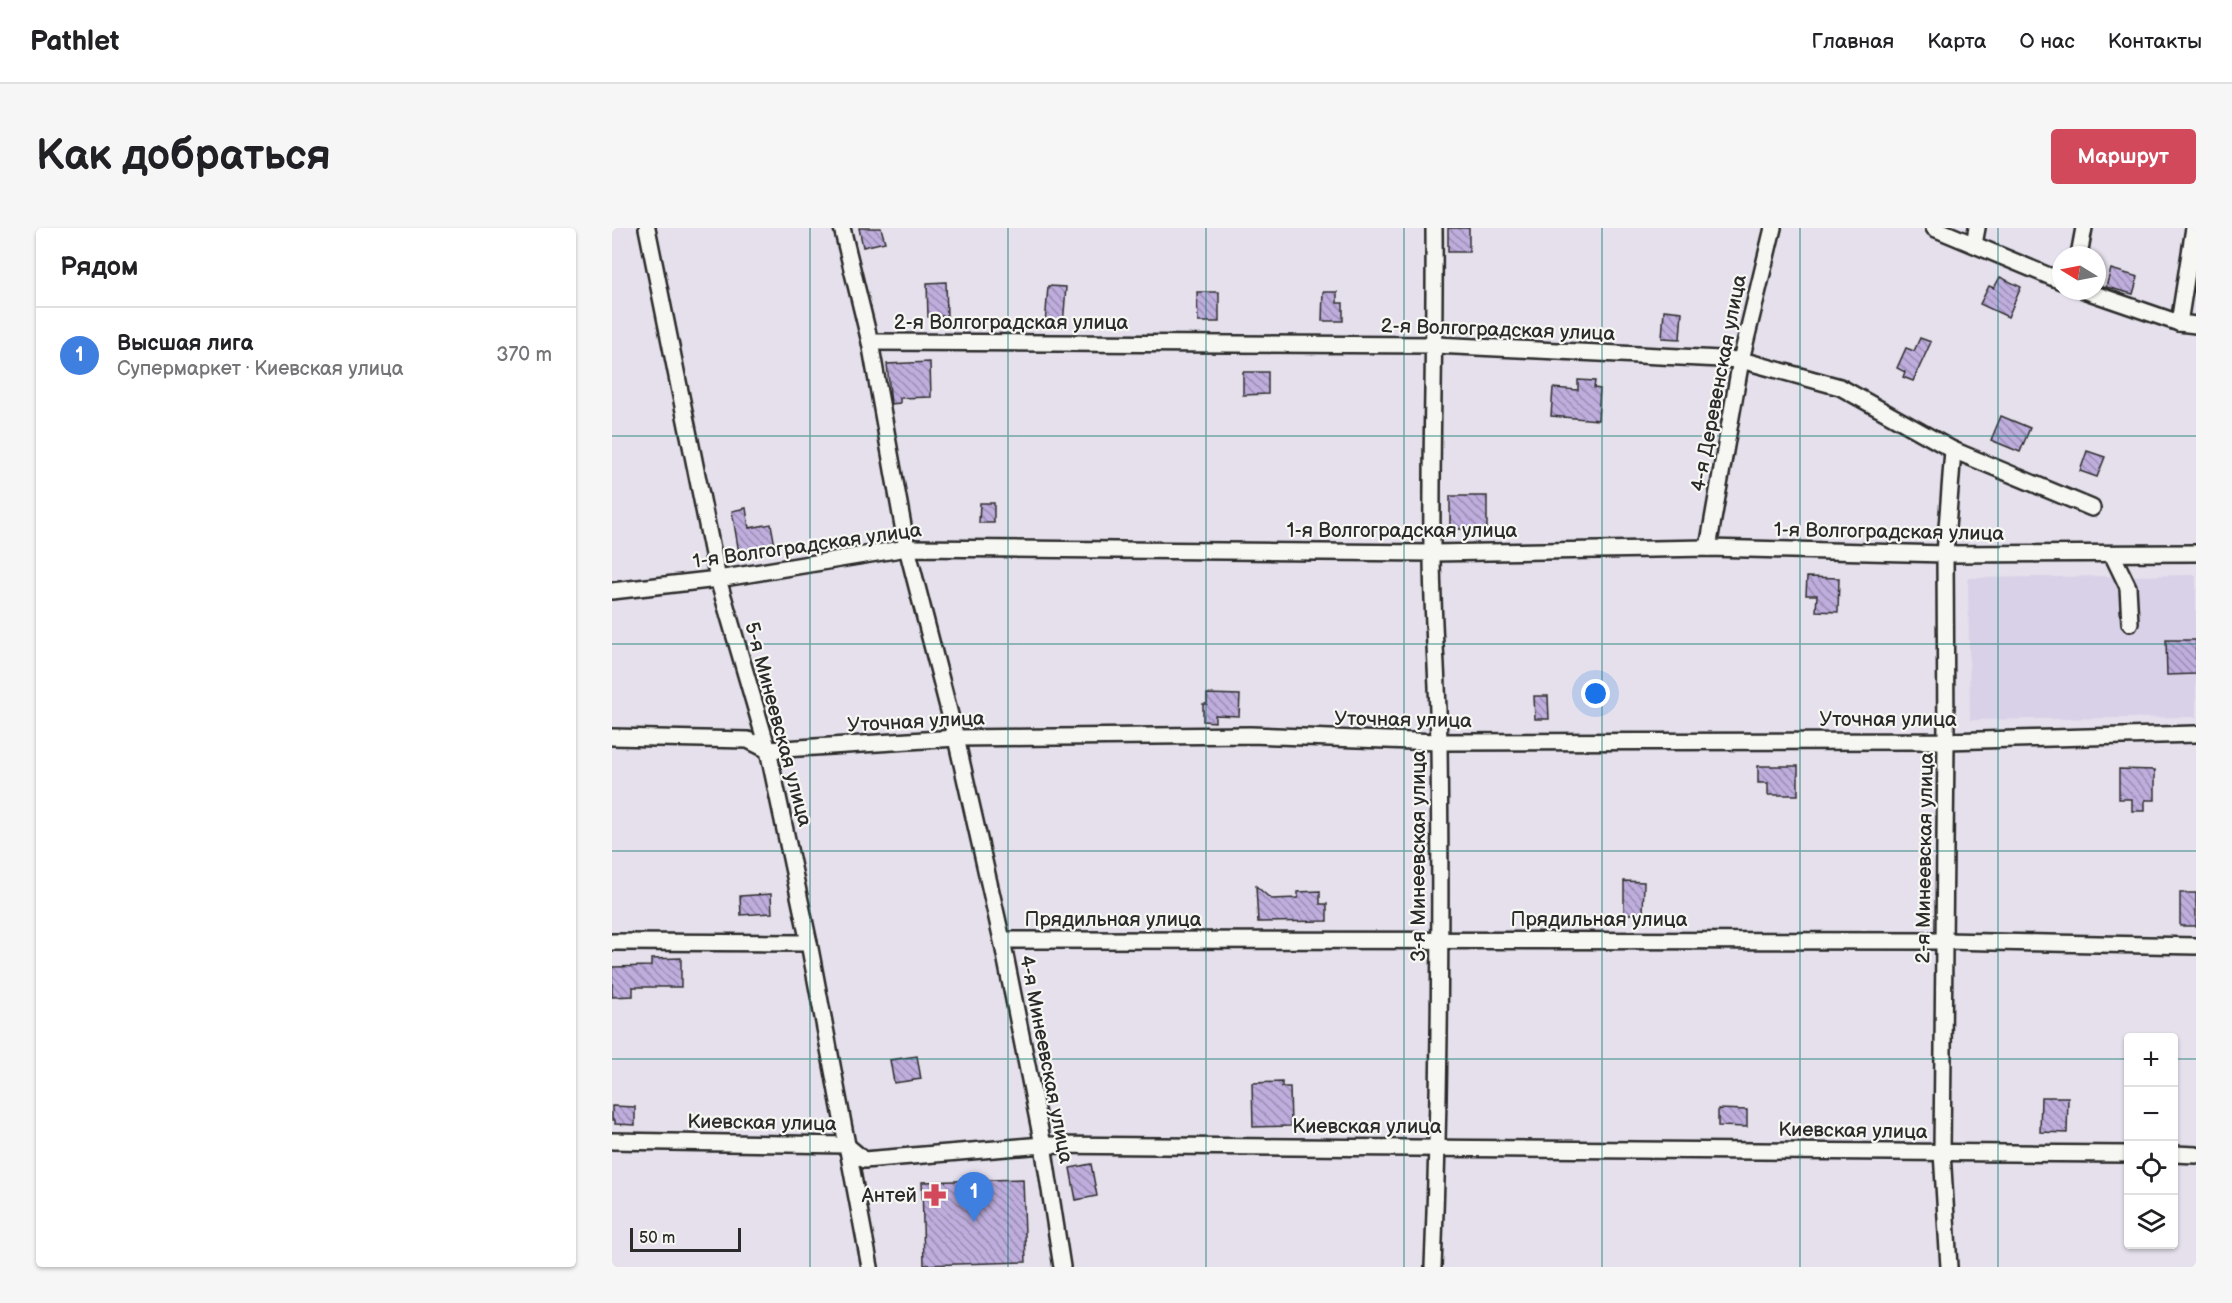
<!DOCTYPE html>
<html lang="ru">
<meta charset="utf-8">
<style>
body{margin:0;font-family:"Balsamiq Sans",sans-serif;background:#f6f6f6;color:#202124}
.controls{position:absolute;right:18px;bottom:18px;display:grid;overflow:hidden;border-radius:6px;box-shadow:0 2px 4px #0004}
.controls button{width:54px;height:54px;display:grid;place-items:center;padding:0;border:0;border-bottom:2px solid #e0e0e0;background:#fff;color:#202124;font:30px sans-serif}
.compass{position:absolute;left:1440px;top:18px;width:54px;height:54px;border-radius:50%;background:#fff;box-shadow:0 2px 4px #0004;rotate:280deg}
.scale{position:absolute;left:18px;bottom:15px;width:111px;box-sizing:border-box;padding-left:6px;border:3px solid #2b2b2b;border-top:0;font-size:16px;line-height:21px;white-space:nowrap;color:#2b2b2b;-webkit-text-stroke:4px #f6f6f2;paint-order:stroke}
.you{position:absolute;left:984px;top:466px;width:21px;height:21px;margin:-15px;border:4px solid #fff;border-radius:50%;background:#1a73e8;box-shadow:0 0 0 9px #1a73e833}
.badge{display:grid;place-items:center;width:39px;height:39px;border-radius:50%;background:#d1495b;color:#fff;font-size:20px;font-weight:700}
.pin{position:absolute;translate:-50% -50px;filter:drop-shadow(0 2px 3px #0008)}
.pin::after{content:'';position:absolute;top:32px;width:21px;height:18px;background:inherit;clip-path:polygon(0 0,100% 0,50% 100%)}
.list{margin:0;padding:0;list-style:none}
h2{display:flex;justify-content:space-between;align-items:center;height:78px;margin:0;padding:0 24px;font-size:26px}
h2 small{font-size:20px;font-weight:400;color:#757577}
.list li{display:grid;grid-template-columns:39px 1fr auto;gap:18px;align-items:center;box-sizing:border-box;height:96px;padding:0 24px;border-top:2px solid #e0e0e0}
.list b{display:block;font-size:22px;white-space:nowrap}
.list p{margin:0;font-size:20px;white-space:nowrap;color:#757577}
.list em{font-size:20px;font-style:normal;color:#757577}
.icon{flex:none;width:33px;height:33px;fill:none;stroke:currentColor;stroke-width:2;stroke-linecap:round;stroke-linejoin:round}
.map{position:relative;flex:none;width:1584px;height:1039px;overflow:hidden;border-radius:6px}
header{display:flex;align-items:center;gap:36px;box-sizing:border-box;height:84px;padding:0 30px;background:#fff;border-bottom:2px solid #e0e0e0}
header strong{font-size:28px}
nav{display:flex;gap:33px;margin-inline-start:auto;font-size:21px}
.intro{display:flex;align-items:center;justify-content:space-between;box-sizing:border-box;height:144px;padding:0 36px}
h1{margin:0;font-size:42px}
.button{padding:15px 27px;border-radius:6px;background:#d1495b;color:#fff;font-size:21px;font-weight:700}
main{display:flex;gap:36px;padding:0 36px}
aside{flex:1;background:#fff;border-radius:6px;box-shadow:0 2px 4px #0004}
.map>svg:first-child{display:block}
.built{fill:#d9d1e8}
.building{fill:url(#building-back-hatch);stroke:#2b2b2b;stroke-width:1.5}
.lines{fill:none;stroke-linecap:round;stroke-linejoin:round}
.minor-casing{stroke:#2b2b2b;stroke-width:20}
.minor{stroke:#f6f6f2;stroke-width:15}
.grid{fill:none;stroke:#0f766e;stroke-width:1.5;stroke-opacity:0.55}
.labels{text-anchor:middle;stroke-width:4.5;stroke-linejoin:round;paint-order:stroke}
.street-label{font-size:20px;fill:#2b2b2b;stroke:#f6f6f2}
.poi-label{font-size:20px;fill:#2b2b2b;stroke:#f6f6f2;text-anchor:end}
</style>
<header>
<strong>Pathlet</strong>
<nav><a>Главная</a><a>Карта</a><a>О нас</a><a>Контакты</a></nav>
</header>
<div class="intro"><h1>Как добраться</h1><a class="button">Маршрут</a></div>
<main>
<aside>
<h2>Рядом<small></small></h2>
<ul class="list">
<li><span class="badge" style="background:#3f7fe0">1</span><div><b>Высшая лига</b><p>Супермаркет · Киевская улица</p></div><em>370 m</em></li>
</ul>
</aside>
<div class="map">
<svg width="1584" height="1039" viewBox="0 0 1584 1039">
<defs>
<pattern id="building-back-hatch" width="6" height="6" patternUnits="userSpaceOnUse" patternTransform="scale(1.5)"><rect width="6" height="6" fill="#beaddd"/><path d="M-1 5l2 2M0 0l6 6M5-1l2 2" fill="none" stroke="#9b8db3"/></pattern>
</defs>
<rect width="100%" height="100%" fill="#e5e0ec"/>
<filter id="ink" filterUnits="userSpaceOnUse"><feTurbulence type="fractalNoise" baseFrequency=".0167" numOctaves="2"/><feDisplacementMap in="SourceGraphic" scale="12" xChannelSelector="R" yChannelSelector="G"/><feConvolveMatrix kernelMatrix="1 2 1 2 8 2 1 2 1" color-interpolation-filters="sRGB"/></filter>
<g filter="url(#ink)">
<path class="built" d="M 1584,347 L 1584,489 L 1358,492 L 1356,350 Z"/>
<g class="building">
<path d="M 247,0 L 269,0 L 273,14 L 251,19 Z"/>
<rect x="836" y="0" width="21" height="24"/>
<path d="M 1499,41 L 1526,49 L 1521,66 L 1494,59 Z"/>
<path d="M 1388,49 L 1409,59 L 1396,89 L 1368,76 L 1377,58 L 1382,60 Z"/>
<path d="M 334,54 L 335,88 L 316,89 L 315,55 Z"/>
<path d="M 436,58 L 454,59 L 451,98 L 433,97 Z"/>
<path d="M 585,64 L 607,64 L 607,94 L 586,94 Z"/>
<path d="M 711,64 L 725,64 L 725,75 L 731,75 L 731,93 L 710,93 Z"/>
<path d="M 1052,82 L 1070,84 L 1068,111 L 1050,110 Z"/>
<path d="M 1308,110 L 1319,114 L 1301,153 L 1291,149 L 1293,144 L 1285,140 L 1294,120 L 1302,123 Z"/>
<path d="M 318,134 L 319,169 L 288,170 L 288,175 L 279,176 L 275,136 Z"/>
<path d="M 631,144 L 656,144 L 656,166 L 631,167 Z"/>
<path d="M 966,152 L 983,153 L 982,160 L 988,161 L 986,192 L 939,188 L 941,160 L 966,162 Z"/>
<path d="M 1389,188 L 1418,200 L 1408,224 L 1379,212 Z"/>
<path d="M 1475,223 L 1493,229 L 1485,249 L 1468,243 Z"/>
<rect x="838" y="268" width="37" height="33"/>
<path d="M 368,275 L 382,275 L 382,295 L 367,295 Z"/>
<path d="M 134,280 L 137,300 L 159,296 L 163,318 L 127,325 L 120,283 Z"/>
<path d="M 1195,349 L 1227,350 L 1226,384 L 1204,383 L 1205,367 L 1194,367 Z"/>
<path d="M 1554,412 L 1584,412 L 1584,446 L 1555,447 Z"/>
<path d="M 595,466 L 628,467 L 627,488 L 603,487 L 603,494 L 591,493 L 591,476 L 595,476 Z"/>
<path d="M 922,468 L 936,468 L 937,491 L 923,491 Z"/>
<path d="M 1146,538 L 1186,538 L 1186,567 L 1156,567 L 1156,555 L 1146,555 Z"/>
<path d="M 1507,541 L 1543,542 L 1543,572 L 1533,572 L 1533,583 L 1520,583 L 1520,571 L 1507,571 Z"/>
<path d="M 1012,653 L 1032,654 L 1031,686 L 1012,686 Z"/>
<path d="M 644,658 L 659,671 L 686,670 L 686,664 L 708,663 L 708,676 L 715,676 L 715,693 L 646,694 Z"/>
<rect x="1568" y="665" width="16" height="33"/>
<path d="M 159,666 L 160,685 L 129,687 L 128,668 Z"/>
<path d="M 69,730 L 69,759 L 21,759 L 21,768 L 0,769 L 0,739 L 39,738 L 39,731 Z"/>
<path d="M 305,828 L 309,851 L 282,855 L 278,832 Z"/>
<path d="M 670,854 L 670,859 L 678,859 L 679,898 L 641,899 L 640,855 Z"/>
<path d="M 1429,869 L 1456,869 L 1455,905 L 1428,904 Z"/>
<path d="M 0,878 L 23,879 L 23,897 L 3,896 L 3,892 L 0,892 Z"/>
<path d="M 1106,881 L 1135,882 L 1135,899 L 1106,898 Z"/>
<path d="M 479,936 L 485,968 L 464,972 L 458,940 Z"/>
<path d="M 411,951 L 414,1034 L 312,1037 L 310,954 Z"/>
</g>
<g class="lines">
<g class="minor-casing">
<g id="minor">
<path d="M 35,0 L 106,351 L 156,522 L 197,715 L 258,1039"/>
<path d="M 230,0 L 258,114 L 295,320 L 344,510 L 390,712 L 431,917 L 450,1039"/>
<path d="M 1322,0 L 1449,53"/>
<path d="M 1362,16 L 1365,0"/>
<path d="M 1467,27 L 1472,0"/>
<path d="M 1474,63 L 1567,95 L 1584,97"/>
<path d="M 1567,95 L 1582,0"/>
<path d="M 258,114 L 823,117 L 1129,132 L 1228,159 L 1341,222 L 1480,280"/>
<path d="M 1096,320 L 1129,132 L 1161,0"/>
<path d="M 1500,326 L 1516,359 L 1518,395"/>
<path d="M 0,363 L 106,351 L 295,320 L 820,325 L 1096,320 L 1333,326 L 1584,325"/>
<path d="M 0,509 L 136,512 L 156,522 L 344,510 L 638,507 L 827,514 L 1334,513 L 1584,506"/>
<path d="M 390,712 L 1332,713 L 1584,718"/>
<path d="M 0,714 L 197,715"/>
<path d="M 0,913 L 234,917 L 252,932 L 431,917 L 1516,926"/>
<path d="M 1562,926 L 1584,927"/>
<path d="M 821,1039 C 828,865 829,691 827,517 C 826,452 820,388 820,324 C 819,216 823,108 822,0"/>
<path d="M 1337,1039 L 1330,924 L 1334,513 L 1333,326 L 1341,222"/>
</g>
</g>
<use href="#minor" class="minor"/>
</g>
</g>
<path class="grid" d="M 198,0 L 198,1039M 396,0 L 396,1039M 594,0 L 594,1039M 792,0 L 792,1039M 990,0 L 990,1039M 1188,0 L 1188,1039M 1386,0 L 1386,1039M 0,208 L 1584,208M 0,416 L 1584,416M 0,623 L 1584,623M 0,831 L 1516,831M 1562,831 L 1584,831"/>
<defs>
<g id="pharmacy-bare" transform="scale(1.8)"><path d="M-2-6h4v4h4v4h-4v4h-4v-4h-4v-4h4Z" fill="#d1495b" stroke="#f6f6f2" stroke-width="2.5" paint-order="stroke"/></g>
</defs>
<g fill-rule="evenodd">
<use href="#pharmacy-bare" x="323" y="967"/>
</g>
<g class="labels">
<g class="street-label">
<text x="399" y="101">2-я Волгоградская улица</text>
<text transform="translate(886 101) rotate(2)" y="7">2-я Волгоградская улица</text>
<text transform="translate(1106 155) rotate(-79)" y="7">4-я Деревенская улица</text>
<text x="790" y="309">1-я Волгоградская улица</text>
<text transform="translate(1277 303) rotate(1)" y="7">1-я Волгоградская улица</text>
<text transform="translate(195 317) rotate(-8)" y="7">1-я Волгоградская улица</text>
<text transform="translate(791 491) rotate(1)" y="7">Уточная улица</text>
<text x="1276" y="498">Уточная улица</text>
<text transform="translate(304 493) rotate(-3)" y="7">Уточная улица</text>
<text transform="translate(167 496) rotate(75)" y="7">5-я Минеевская улица</text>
<text transform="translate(806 628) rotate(-90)" y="7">3-я Минеевская улица</text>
<text transform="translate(1312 630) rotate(-89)" y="7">2-я Минеевская улица</text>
<text x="501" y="698">Прядильная улица</text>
<text x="987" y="698">Прядильная улица</text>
<text transform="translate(435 831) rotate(79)" y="7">4-я Минеевская улица</text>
<text transform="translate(150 894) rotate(1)" y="7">Киевская улица</text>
<text x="755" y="905">Киевская улица</text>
<text transform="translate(1241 902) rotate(1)" y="7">Киевская улица</text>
</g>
<g class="poi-label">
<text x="305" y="974">Антей</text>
</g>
</g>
</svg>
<div class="controls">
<button>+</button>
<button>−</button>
<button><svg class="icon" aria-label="locate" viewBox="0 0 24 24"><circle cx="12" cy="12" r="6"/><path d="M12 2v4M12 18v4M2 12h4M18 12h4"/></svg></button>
<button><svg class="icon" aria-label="layers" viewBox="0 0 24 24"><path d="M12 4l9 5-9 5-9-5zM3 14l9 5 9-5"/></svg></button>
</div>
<svg class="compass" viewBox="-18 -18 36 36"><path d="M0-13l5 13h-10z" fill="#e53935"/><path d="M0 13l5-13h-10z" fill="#757577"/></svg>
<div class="scale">50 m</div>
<div class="you"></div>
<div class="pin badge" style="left:362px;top:994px;background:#3f7fe0">1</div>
</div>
</main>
